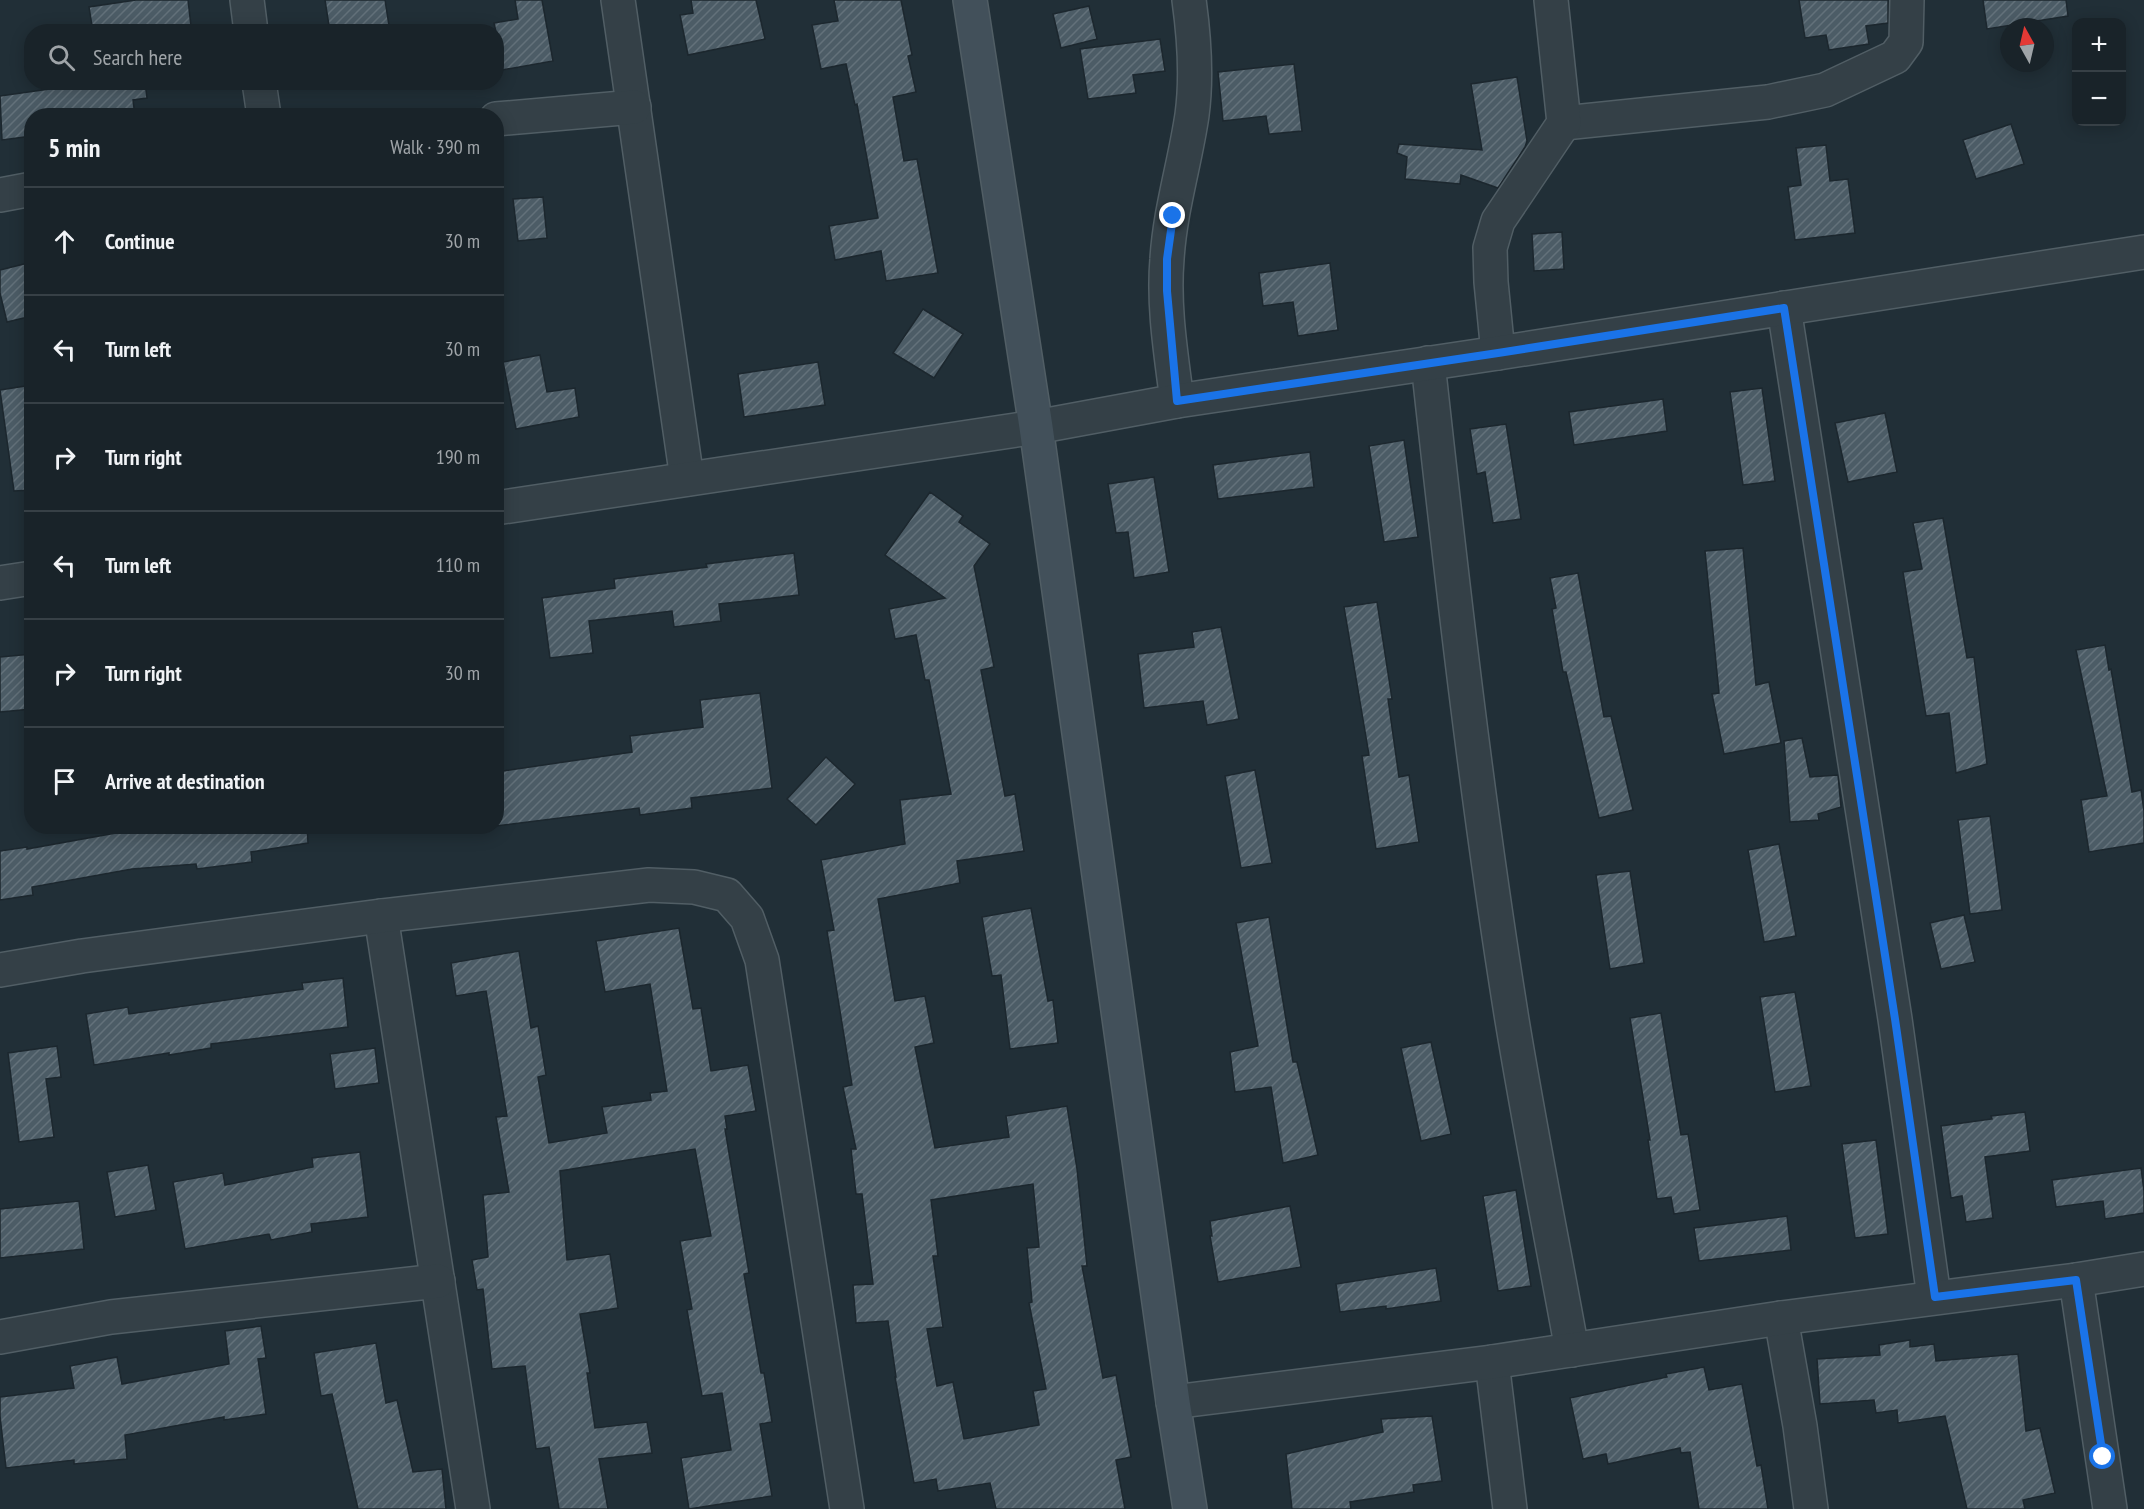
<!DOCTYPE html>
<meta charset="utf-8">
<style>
body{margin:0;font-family:"PT Sans Narrow",sans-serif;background:#222b31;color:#f1f3f6}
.controls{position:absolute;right:18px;top:18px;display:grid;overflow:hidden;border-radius:12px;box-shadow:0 3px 15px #0003}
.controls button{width:54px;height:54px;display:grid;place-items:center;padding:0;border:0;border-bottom:2px solid #374046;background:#192329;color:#f1f3f6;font:30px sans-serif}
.compass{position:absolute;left:2000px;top:18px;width:54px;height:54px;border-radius:50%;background:#192329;box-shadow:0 3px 15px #0003;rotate:352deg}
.stop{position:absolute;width:18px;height:18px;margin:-14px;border:4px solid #1a73e8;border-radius:50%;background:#fff}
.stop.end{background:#1a73e8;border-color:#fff;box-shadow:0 2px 6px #0008}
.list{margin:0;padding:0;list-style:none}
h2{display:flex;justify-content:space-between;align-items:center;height:78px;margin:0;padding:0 24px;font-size:26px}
h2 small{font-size:20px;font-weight:400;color:#9fa4a8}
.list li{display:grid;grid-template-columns:39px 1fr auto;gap:18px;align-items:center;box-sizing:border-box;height:108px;padding:0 24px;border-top:2px solid #374046}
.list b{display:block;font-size:22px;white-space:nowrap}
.list em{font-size:20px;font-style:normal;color:#9fa4a8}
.icon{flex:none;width:33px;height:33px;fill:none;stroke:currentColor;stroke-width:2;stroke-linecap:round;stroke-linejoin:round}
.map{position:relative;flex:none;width:2144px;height:1509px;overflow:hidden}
.search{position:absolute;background:#192329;box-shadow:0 3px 15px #0003;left:24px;top:24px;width:480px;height:66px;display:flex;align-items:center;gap:15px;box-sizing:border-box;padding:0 21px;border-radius:24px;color:#9fa4a8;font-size:22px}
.panel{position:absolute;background:#192329;box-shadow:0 3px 15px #0003;left:24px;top:108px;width:480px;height:726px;border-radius:24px}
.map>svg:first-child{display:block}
.building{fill:url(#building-hatch);stroke:#1c272e;stroke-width:1.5;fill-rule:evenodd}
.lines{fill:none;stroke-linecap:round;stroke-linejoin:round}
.street-casing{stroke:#515e65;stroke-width:36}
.secondary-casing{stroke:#515e65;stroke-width:36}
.street{stroke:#344047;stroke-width:33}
.secondary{stroke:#42505a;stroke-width:33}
.route{stroke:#1a73e8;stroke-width:8}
</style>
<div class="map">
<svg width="2144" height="1509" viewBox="0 0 2144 1509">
<defs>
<pattern id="building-hatch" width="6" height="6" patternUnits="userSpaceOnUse" patternTransform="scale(1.5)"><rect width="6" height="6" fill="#4c5c66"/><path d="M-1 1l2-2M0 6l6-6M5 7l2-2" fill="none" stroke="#63717a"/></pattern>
</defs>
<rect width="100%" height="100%" fill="#212f37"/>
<g class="building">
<path d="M 136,0 L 188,0 L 191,26 L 138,32 L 93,32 L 89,7 Z"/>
<path d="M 325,0 L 385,0 L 390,32 L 330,32 Z"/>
<path d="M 515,0 L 542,0 L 553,61 L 502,70 L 496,32 L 494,23 L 518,19 Z"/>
<path d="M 691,0 L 756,0 L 765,39 L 688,55 L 680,15 L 693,13 Z"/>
<path d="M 834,0 L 901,0 L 912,55 L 908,56 L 916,92 L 893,97 L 904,161 L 917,159 L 938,273 L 886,281 L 881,251 L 835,260 L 829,226 L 878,218 L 857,104 L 855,105 L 846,64 L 821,69 L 812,25 L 838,21 Z"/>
<path d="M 1799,0 L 1888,0 L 1888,23 L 1866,26 L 1869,44 L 1829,50 L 1826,35 L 1805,38 Z"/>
<path d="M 1983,0 L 2066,0 L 2068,16 L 1987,29 Z"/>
<path d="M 1089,6 L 1097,39 L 1061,48 L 1053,14 Z"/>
<path d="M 1160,39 L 1165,71 L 1133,75 L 1136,93 L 1088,99 L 1080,49 Z"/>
<path d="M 1294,64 L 1302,131 L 1269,134 L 1266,116 L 1223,121 L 1218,72 Z"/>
<path d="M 1517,77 L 1527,141 L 1525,147 L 1498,188 L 1461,175 L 1460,184 L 1405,179 L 1407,157 L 1397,153 L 1399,144 L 1482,150 L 1471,84 Z"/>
<path d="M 99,82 L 145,82 L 147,98 L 133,100 L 135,116 L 32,116 L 32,136 L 2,140 L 0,96 Z"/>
<path d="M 2011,124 L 2024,164 L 1976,179 L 1963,140 Z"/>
<path d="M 1826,145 L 1830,181 L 1848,179 L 1855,233 L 1795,240 L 1788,187 L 1801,185 L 1796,148 Z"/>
<path d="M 543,197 L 547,238 L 518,241 L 513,199 Z"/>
<path d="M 1562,232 L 1564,269 L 1534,271 L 1532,234 Z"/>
<path d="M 32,262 L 32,316 L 7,322 L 0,293 L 0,270 Z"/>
<path d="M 1330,263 L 1338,330 L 1298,336 L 1293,302 L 1263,306 L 1259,273 Z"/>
<path d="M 923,309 L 963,334 L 934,378 L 893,353 Z"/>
<path d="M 540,355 L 547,392 L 575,388 L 579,417 L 516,429 L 503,362 Z"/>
<path d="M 818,362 L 825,405 L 744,417 L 738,374 Z"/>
<path d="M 32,385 L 32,490 L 14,491 L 0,390 Z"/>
<path d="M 1762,388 L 1775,481 L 1743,485 L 1730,392 Z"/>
<path d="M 1663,399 L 1667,431 L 1574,445 L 1569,412 Z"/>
<path d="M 1885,413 L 1897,472 L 1848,482 L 1835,423 Z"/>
<path d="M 1506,424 L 1521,519 L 1493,523 L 1485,472 L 1477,474 L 1470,429 Z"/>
<path d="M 1404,440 L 1418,537 L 1384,542 L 1369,446 Z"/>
<path d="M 1310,452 L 1314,487 L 1218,499 L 1213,465 Z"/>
<path d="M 1154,477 L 1169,572 L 1134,578 L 1128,532 L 1116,533 L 1108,484 Z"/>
<path d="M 930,492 L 963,516 L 959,522 L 990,544 L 974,566 L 994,667 L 981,670 L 1005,796 L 1015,794 L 1024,851 L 957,861 L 960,883 L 878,899 L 895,1001 L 925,996 L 934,1043 L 915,1047 L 935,1148 L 1009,1137 L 1006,1116 L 1067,1106 L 1077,1169 L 1087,1266 L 1082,1266 L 1103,1378 L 1116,1375 L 1131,1457 L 1116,1460 L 1125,1509 L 996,1509 L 990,1483 L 938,1491 L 936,1479 L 914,1483 L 895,1377 L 896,1377 L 888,1321 L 856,1323 L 853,1285 L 873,1284 L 862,1194 L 856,1194 L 851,1149 L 856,1149 L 843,1087 L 852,1085 L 827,931 L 834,930 L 821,860 L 905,844 L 900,800 L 951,794 L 929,680 L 925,680 L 916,635 L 895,639 L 889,609 L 945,598 L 885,555 ZM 1033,1184 L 1039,1247 L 1027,1248 L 1032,1302 L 1029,1303 L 1046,1389 L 1033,1391 L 1039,1425 L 964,1439 L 953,1382 L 937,1386 L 927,1329 L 943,1327 L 933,1256 L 938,1256 L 931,1200 Z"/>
<path d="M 1943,518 L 1967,658 L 1974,657 L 1987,764 L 1956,773 L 1949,713 L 1926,716 L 1903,572 L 1922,569 L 1913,523 Z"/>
<path d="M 1743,548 L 1756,685 L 1769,682 L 1781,743 L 1724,754 L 1712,694 L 1719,693 L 1705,551 Z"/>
<path d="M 794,553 L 799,595 L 719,604 L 721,621 L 674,627 L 672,611 L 589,621 L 593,653 L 550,658 L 542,598 L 615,588 L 614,579 L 707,567 L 706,564 Z"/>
<path d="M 1578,573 L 1604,717 L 1611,716 L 1633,810 L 1599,818 L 1566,672 L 1563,672 L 1552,609 L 1556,608 L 1550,578 Z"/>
<path d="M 1377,602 L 1392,699 L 1388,699 L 1399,777 L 1409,775 L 1419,842 L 1376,849 L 1362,756 L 1369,755 L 1344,607 Z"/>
<path d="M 1221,627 L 1239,719 L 1207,725 L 1203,701 L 1144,708 L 1138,654 L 1194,647 L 1192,632 Z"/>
<path d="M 2105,645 L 2109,670 L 2111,669 L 2132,792 L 2141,790 L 2144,811 L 2144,843 L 2089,852 L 2081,800 L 2107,796 L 2076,650 Z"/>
<path d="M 32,654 L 32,709 L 0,712 L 0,657 Z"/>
<path d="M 760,693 L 772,788 L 691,798 L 692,808 L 640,815 L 639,808 L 496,826 L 496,772 L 632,752 L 630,736 L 703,727 L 700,700 Z"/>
<path d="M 1802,738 L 1810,777 L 1838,775 L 1841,807 L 1818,814 L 1819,820 L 1790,822 L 1784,741 Z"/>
<path d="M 826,757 L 855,784 L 816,825 L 787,799 Z"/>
<path d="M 1255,770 L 1272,863 L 1241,868 L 1225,776 Z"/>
<path d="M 1990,816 L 2002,910 L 1970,914 L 1958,820 Z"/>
<path d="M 179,826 L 307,826 L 308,843 L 251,852 L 252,862 L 197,869 L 196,864 L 132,869 L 32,887 L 33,895 L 0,900 L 0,851 L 27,847 L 27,849 L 127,831 Z"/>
<path d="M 1779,844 L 1796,936 L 1764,942 L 1748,850 Z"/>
<path d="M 1630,871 L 1644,963 L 1610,969 L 1596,875 Z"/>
<path d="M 1031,908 L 1048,1001 L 1053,1000 L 1058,1043 L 1010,1049 L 1001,975 L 992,976 L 982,917 Z"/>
<path d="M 1964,915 L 1975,962 L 1941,969 L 1930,923 Z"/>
<path d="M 1269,917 L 1293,1062 L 1297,1062 L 1318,1155 L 1283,1163 L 1271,1087 L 1235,1092 L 1230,1052 L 1258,1046 L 1236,923 Z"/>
<path d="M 679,928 L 693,1009 L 701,1008 L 711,1071 L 748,1065 L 756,1111 L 725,1116 L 727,1129 L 725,1129 L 749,1273 L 744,1274 L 761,1373 L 764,1373 L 772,1422 L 760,1424 L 772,1496 L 689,1509 L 681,1458 L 731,1450 L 722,1393 L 702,1396 L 687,1310 L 692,1309 L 680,1241 L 711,1236 L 695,1149 L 560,1171 L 567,1260 L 610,1254 L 618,1308 L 580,1314 L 590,1373 L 587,1373 L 595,1428 L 647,1422 L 652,1453 L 599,1459 L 608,1509 L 559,1509 L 549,1447 L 536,1449 L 525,1366 L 492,1369 L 483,1289 L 477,1290 L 472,1260 L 488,1257 L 483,1195 L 509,1192 L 496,1117 L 507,1116 L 486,991 L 456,996 L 451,963 L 519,951 L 531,1028 L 538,1026 L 546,1075 L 538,1077 L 549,1143 L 607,1133 L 602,1107 L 651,1100 L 650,1093 L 667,1091 L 650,984 L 605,992 L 596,941 Z"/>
<path d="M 343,978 L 348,1027 L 211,1044 L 211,1048 L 169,1055 L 169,1053 L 94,1065 L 86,1014 L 128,1007 L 129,1014 L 303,989 L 302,983 Z"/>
<path d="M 1795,992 L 1811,1086 L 1775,1092 L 1760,997 Z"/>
<path d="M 1661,1013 L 1681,1135 L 1688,1134 L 1700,1210 L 1674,1214 L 1671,1197 L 1657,1199 L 1648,1140 L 1650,1140 L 1630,1018 Z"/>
<path d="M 1431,1042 L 1451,1134 L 1421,1141 L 1401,1048 Z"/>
<path d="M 57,1046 L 61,1077 L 46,1079 L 54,1137 L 19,1142 L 8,1053 Z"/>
<path d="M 375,1048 L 379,1083 L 335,1089 L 330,1054 Z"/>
<path d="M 2025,1112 L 2030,1151 L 1985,1157 L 1993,1218 L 1966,1222 L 1962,1196 L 1951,1198 L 1941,1126 L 1992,1119 L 1991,1116 Z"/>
<path d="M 1876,1140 L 1888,1234 L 1855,1238 L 1842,1144 Z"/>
<path d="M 360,1152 L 368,1217 L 311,1224 L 312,1232 L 271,1240 L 269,1234 L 185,1249 L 173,1182 L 223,1173 L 225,1185 L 313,1167 L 312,1158 Z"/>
<path d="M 148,1165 L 156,1210 L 115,1217 L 107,1172 Z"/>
<path d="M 2141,1168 L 2144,1191 L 2144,1213 L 2105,1219 L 2103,1201 L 2056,1207 L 2052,1180 Z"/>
<path d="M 1516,1190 L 1531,1286 L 1498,1291 L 1483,1196 Z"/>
<path d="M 79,1201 L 84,1249 L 0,1258 L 0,1209 Z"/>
<path d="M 1290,1206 L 1301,1267 L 1218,1282 L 1210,1236 L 1212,1236 L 1210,1221 Z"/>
<path d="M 1787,1216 L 1791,1250 L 1699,1261 L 1694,1228 Z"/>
<path d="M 1436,1268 L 1441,1301 L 1386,1309 L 1386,1306 L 1340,1312 L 1336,1284 Z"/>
<path d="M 261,1326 L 266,1358 L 258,1359 L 266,1414 L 224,1420 L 224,1417 L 125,1435 L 127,1459 L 74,1464 L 74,1460 L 6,1468 L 0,1416 L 0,1397 L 74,1388 L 70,1366 L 117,1357 L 122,1384 L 229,1364 L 225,1331 Z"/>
<path d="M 1910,1340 L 1910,1347 L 1934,1344 L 1936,1361 L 2018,1354 L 2026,1431 L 2040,1428 L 2055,1493 L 2023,1500 L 2025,1509 L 1967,1509 L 1945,1416 L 1898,1423 L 1897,1410 L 1876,1413 L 1874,1400 L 1820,1404 L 1817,1359 L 1880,1355 L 1879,1345 Z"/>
<path d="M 376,1343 L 386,1403 L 397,1400 L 413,1472 L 442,1469 L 446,1509 L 358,1509 L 332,1394 L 321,1396 L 314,1353 Z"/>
<path d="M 1704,1367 L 1709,1390 L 1742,1384 L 1757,1466 L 1761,1465 L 1768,1509 L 1699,1509 L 1690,1452 L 1681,1453 L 1680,1448 L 1608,1464 L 1606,1454 L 1583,1459 L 1570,1398 L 1667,1377 L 1666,1374 Z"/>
<path d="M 1432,1416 L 1442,1481 L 1413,1485 L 1414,1492 L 1350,1502 L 1351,1509 L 1292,1509 L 1286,1454 L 1383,1432 L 1381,1419 Z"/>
</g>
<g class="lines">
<g class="street-casing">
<g id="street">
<path d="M 247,0 L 251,32"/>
<path d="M 618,0 L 687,479"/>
<path d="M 259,82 L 264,116"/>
<path d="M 496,119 L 634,107"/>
<path d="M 1564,123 L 1768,102 L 1825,90 L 1895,57 L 1906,42 L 1907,0"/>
<path d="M 0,195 L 32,189"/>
<path d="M 1784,308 L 1895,1019 L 1934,1297"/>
<path d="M 1498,353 L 1491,282 L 1490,248 L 1498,221 L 1564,123 L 1551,0"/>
<path d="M 1428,363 C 1452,582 1477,802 1512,1020 C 1530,1130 1552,1240 1572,1350"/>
<path d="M 1177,401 C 1171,354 1163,306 1167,259 C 1170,210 1185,163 1192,115 C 1197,78 1194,36 1189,0"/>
<path d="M 496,508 L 1036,427 L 1177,401 L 1498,353 L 2144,252"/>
<path d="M 0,583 L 32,578"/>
<path d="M 381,916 L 473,1509"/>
<path d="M 0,970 L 82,956 L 381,916 L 649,885 L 694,887 L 727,895 L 747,918 L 762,960 L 847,1509"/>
<path d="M 2076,1280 L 2110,1509"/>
<path d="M 1781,1318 L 1800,1426 L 1811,1509"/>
<path d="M 0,1337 L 111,1317 L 438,1281"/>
<path d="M 1492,1362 L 1510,1509"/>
<path d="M 1173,1402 L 1492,1362 L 1781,1318 L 2076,1280 L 2144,1269"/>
</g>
</g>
<g class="secondary-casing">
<path id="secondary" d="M 970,0 L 1036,427 L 1173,1402 L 1190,1509"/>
</g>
<use href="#street" class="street"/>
<use href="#secondary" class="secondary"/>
</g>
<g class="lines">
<path class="route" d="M 1173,216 L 1167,259 L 1167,291 L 1177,401 L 1498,353 L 1784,308 L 1895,1019 L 1935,1297 L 2076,1280 L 2103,1457"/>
</g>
</svg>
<div class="controls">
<button>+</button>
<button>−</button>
</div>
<svg class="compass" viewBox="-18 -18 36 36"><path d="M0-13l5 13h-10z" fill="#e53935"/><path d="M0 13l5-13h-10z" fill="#9fa4a8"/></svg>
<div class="stop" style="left:2103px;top:1457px"></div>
<div class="stop end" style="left:1173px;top:216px"></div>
<div class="search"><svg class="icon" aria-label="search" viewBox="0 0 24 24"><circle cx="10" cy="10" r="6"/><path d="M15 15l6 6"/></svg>Search here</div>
<section class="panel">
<h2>5 min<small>Walk · 390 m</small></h2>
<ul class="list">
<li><svg class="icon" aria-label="ahead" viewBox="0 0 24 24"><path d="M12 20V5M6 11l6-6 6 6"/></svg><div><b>Continue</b></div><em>30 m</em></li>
<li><svg class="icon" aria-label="left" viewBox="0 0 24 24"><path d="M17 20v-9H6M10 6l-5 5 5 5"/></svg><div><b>Turn left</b></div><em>30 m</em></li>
<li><svg class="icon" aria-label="right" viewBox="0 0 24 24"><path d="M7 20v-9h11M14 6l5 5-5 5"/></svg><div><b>Turn right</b></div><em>190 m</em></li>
<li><svg class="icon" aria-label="left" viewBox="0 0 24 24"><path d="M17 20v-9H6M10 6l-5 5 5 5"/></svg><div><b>Turn left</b></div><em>110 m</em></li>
<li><svg class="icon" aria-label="right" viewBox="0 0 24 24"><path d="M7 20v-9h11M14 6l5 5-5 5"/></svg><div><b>Turn right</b></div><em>30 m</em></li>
<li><svg class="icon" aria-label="arrive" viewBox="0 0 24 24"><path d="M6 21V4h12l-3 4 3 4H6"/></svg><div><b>Arrive at destination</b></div></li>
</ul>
</section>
</div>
